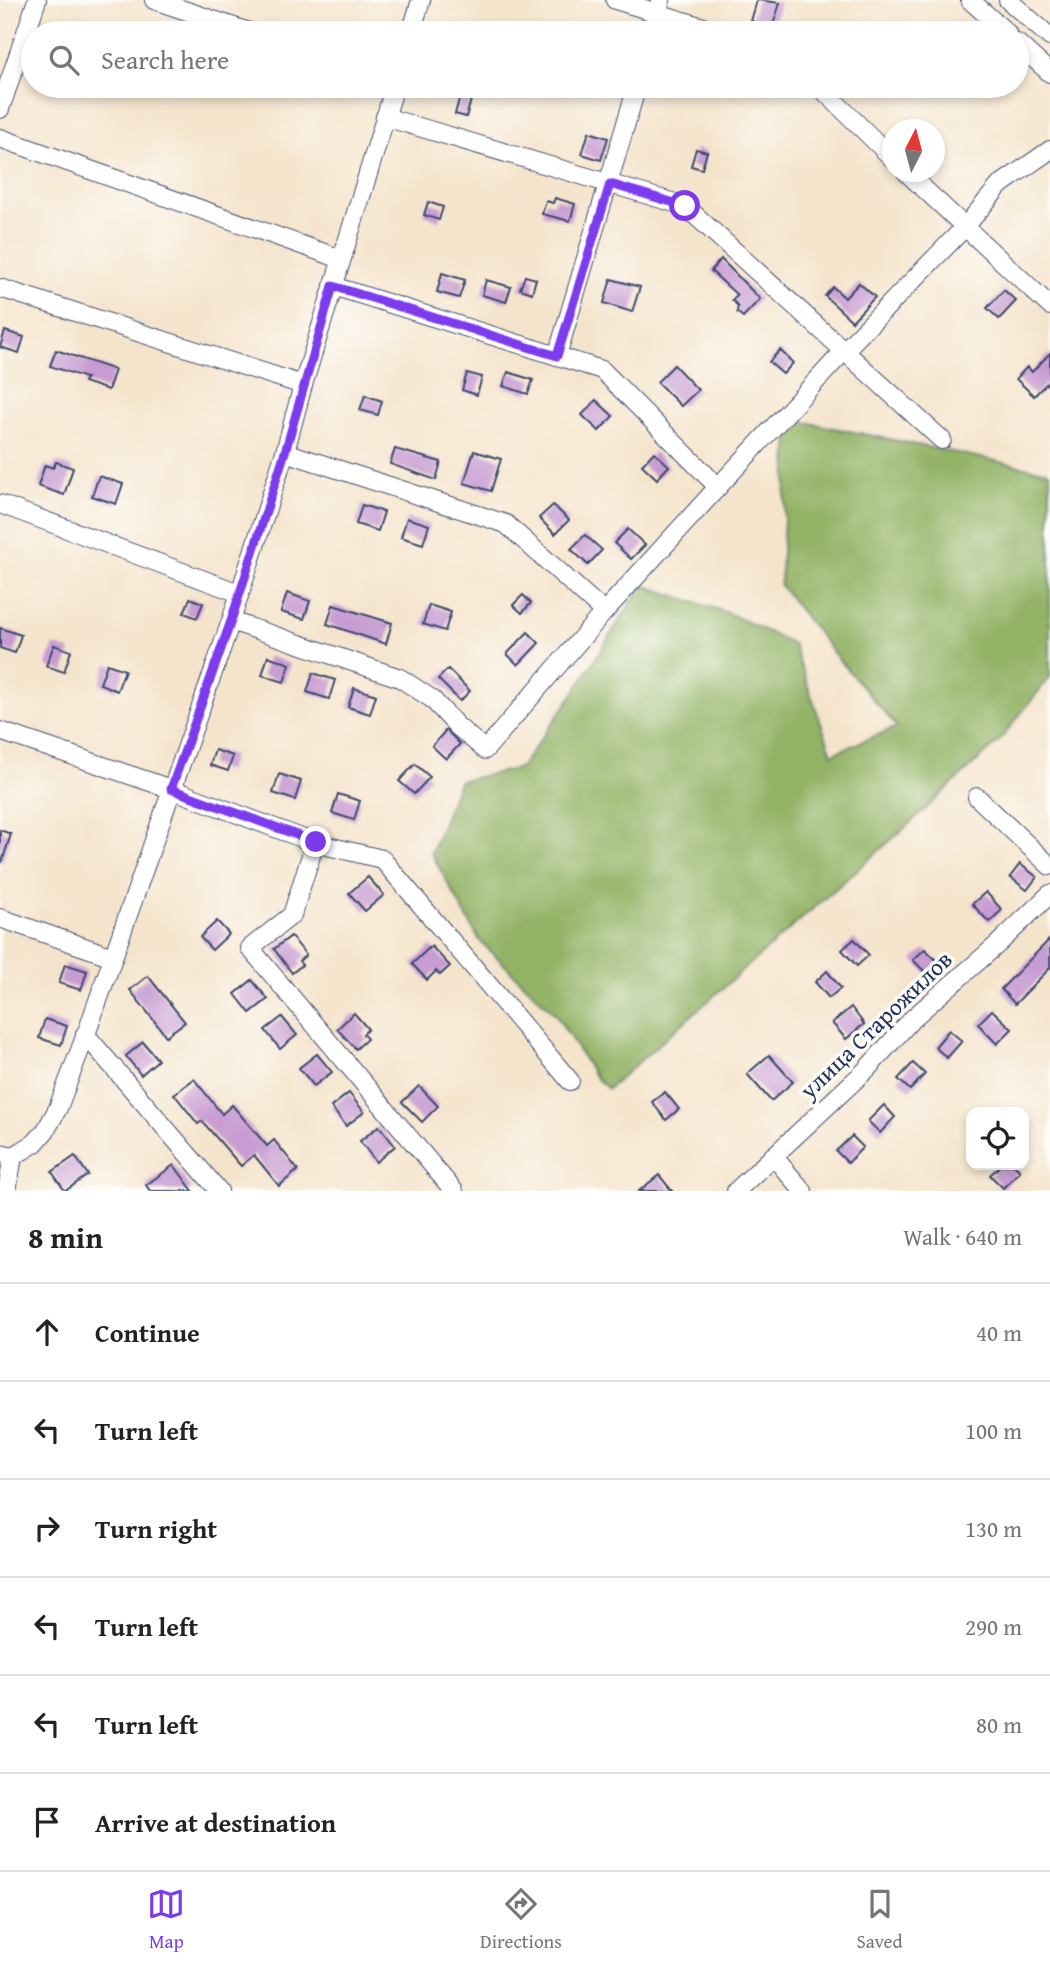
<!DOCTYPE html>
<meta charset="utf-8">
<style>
body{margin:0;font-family:"Gentium Book Plus",serif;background:#f2f2f2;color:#222}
.controls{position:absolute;right:21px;bottom:21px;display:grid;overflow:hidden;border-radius:14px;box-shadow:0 4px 10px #0003}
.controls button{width:63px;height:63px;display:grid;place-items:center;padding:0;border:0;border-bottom:2px solid #e0e0e0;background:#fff;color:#222;font:35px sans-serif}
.compass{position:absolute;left:882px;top:119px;width:63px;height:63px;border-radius:50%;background:#fff;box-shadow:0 4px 10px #0003;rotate:6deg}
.stop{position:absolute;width:21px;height:21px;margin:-16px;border:5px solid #7c3aed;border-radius:50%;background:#fff}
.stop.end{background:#7c3aed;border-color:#fff;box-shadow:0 2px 7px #0008}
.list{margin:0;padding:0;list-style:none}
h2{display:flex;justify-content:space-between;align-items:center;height:91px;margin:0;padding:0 28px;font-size:30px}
h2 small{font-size:23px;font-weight:400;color:#767676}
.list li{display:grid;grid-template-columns:46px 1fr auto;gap:21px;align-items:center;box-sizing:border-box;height:98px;padding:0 28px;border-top:2px solid #e0e0e0}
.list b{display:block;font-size:26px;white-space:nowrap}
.list em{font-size:23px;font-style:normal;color:#767676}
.icon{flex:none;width:38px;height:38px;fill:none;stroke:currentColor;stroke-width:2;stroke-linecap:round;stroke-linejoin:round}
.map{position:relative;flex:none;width:1050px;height:1191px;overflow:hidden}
.search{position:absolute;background:#fff;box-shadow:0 4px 10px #0003;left:21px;right:21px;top:21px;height:77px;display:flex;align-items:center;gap:18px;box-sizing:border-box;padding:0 24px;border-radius:38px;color:#767676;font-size:26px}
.sheet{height:679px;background:#fff}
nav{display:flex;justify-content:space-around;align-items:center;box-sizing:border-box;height:98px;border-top:2px solid #e0e0e0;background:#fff;font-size:19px;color:#767676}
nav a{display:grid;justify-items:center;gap:4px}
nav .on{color:#7c3aed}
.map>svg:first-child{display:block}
.forest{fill:#92b265;stroke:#567062;stroke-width:2}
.building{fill:#c89cd3}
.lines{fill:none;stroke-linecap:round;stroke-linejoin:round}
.minor-casing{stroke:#3c4a6e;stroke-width:20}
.minor{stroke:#fff;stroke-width:18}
.route{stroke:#7c3aed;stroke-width:9}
.labels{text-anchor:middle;stroke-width:7;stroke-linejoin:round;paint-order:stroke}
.street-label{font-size:24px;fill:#1b2f5e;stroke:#fdfcf7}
</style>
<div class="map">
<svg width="1050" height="1191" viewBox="0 0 1050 1191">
<rect width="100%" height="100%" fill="#fdfcf7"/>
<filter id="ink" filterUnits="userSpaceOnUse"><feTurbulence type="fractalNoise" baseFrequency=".0143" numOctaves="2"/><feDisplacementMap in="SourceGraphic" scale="14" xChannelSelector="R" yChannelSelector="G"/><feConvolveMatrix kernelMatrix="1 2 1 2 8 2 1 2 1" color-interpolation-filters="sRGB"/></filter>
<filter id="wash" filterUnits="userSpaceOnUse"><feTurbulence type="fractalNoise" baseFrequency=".00686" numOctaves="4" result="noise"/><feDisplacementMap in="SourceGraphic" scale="28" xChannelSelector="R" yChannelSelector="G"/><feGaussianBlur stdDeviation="1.57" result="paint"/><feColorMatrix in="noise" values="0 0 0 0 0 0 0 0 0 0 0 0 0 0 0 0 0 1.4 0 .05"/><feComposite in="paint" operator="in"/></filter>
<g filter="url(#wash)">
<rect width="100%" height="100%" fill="#f5e4cc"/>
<path class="forest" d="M 790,419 L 1050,472 L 1050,677 L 999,741 L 908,825 L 608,1089 L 596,1078 L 556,1015 L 480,941 L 431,853 L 459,781 L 520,768 L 572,696 L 642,585 L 728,613 L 793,644 L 832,754 L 897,727 L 836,656 L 780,585 Z"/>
<g id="blocks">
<g class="building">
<path d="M 757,0 L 780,3 L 772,28 L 751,21 Z"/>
<path d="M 460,96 L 471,100 L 466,117 L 455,114 Z"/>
<path d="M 589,132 L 608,138 L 601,160 L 582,154 Z"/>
<path d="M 696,149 L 707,152 L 702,169 L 691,166 Z"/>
<path d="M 555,198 L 575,204 L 570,221 L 542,214 L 546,201 L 553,203 Z"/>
<path d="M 428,202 L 443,207 L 439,220 L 424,215 Z"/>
<path d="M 721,259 L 760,299 L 743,317 L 737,312 L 738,306 L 732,300 L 737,295 L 711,271 Z"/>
<path d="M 442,273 L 465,280 L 459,298 L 437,292 Z"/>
<path d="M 525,276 L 536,279 L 532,293 L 520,289 Z"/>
<path d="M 611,279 L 640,287 L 632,312 L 604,303 Z"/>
<path d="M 486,280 L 511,287 L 506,302 L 482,295 Z"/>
<path d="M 859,283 L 875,297 L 852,321 L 825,296 L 833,287 L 845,298 Z"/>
<path d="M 1004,290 L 1016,301 L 999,319 L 987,308 Z"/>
<path d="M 5,331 L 24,337 L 19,353 L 0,347 Z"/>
<path d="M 56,350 L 115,370 L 108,390 L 84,382 L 86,378 L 50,366 Z"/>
<path d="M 780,350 L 793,363 L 783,374 L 769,362 Z"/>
<path d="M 1050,353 L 1050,380 L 1034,396 L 1016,379 L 1027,367 L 1032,372 Z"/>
<path d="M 674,365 L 698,390 L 681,406 L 657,382 Z"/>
<path d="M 508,372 L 533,380 L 528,394 L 503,386 Z"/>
<path d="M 467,373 L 482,377 L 477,395 L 462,390 Z"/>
<path d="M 365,395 L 382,401 L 378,415 L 360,410 Z"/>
<path d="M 596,400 L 613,416 L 599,431 L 582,415 Z"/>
<path d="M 395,449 L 441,462 L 436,480 L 390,464 Z"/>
<path d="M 474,451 L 501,459 L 491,491 L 464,483 Z"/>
<path d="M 654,452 L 669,466 L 657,479 L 642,465 Z"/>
<path d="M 56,462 L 73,468 L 64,495 L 38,486 L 45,465 L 53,468 Z"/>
<path d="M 99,476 L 123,484 L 116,504 L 92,496 Z"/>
<path d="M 362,505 L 384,512 L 378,531 L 356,524 Z"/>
<path d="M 553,505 L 569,520 L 555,534 L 539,518 Z"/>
<path d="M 407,518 L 429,525 L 423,544 L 401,537 Z"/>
<path d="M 628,529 L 645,545 L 631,559 L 614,543 Z"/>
<path d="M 585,535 L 602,550 L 588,565 L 571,549 Z"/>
<path d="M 287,593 L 310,601 L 304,619 L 281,612 Z"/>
<path d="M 523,595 L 531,603 L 522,613 L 513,605 Z"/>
<path d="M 190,598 L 203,603 L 197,618 L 184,613 Z"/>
<path d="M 333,605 L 392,623 L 386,644 L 327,624 Z"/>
<path d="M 429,605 L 451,612 L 445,631 L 423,624 Z"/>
<path d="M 0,628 L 21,635 L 15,653 L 0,648 Z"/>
<path d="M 528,632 L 539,643 L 518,665 L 507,654 Z"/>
<path d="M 54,645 L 71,651 L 64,672 L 46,666 Z"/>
<path d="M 268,656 L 290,664 L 284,682 L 262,675 Z"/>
<path d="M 107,664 L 125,670 L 117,691 L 100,684 Z"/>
<path d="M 448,669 L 470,691 L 460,701 L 438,679 Z"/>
<path d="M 313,673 L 335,680 L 329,699 L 307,692 Z"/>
<path d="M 354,688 L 376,695 L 370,714 L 348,707 Z"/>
<path d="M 446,730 L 460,744 L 446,759 L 432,746 Z"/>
<path d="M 215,750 L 233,756 L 228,771 L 210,765 Z"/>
<path d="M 415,764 L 430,777 L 414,794 L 399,781 Z"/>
<path d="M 279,774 L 301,781 L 295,800 L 273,793 Z"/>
<path d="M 338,794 L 360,801 L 354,820 L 332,813 Z"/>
<path d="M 0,830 L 11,834 L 2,862 L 0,861 Z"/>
<path d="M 1020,864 L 1037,877 L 1027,890 L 1010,877 Z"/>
<path d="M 368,877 L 384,895 L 365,911 L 349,893 Z"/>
<path d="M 986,892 L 1002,910 L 989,922 L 972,904 Z"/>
<path d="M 217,921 L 229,934 L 212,950 L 200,937 Z"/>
<path d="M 291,936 L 306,955 L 299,961 L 302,965 L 292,973 L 274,949 Z"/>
<path d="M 854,939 L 869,955 L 857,966 L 842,950 Z"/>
<path d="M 1050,939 L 1050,968 L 1015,1004 L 1001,989 Z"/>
<path d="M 431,946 L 450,966 L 440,975 L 436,971 L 427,980 L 412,964 Z"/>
<path d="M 925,949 L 940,964 L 928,975 L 913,960 Z"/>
<path d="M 65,964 L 87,971 L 81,990 L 59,983 Z"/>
<path d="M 827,971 L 841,988 L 829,998 L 815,982 Z"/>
<path d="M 148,976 L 185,1022 L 166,1036 L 130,990 Z"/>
<path d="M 252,980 L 268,999 L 250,1013 L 235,994 Z"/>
<path d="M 851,1007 L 864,1024 L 846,1039 L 832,1023 Z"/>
<path d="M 992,1010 L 1012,1029 L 997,1044 L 978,1024 Z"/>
<path d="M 354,1013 L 368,1029 L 363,1034 L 367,1039 L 356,1049 L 337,1029 Z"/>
<path d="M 282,1017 L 297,1035 L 280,1049 L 265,1030 Z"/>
<path d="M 45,1019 L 67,1026 L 61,1045 L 39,1038 Z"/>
<path d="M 949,1030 L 962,1041 L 947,1058 L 935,1047 Z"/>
<path d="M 143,1042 L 158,1060 L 141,1075 L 126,1056 Z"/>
<path d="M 317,1054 L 332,1072 L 314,1086 L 299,1068 Z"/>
<path d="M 769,1055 L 793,1082 L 771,1101 L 747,1074 Z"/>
<path d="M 913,1063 L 925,1074 L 910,1090 L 898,1079 Z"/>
<path d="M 194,1079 L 222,1114 L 232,1105 L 267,1146 L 274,1140 L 298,1170 L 279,1186 L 254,1155 L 241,1166 L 202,1121 L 198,1124 L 174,1094 Z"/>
<path d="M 419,1086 L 438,1106 L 422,1122 L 402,1102 Z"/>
<path d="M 665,1092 L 679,1109 L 666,1120 L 652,1102 Z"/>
<path d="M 349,1093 L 364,1112 L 346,1126 L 331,1107 Z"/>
<path d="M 884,1105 L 895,1117 L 880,1133 L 868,1121 Z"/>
<path d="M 379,1126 L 395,1146 L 376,1162 L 360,1141 Z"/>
<path d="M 852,1136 L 863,1147 L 848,1163 L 836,1151 Z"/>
<path d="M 75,1156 L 88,1175 L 65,1191 L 52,1172 Z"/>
<path d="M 174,1165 L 193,1191 L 150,1191 L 146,1185 Z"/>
<path d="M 1001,1165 L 1014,1165 L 1020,1171 L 1003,1188 L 990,1175 Z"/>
<path d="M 659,1175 L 672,1191 L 639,1191 Z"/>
</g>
</g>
</g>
<g filter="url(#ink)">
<use href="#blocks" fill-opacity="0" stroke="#3c4a6e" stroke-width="2"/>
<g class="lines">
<g class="minor-casing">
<g id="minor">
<path d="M 154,0 L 252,33"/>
<path d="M 615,0 L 723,33"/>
<path d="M 970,0 L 1007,33"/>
<path d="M 1008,0 L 1050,37"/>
<path d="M 411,33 L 421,0"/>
<path d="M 651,33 L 661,0"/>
<path d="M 1017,43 L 1050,73"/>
<path d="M 819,86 L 892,158"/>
<path d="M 0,109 L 37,0"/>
<path d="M 385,117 L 685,206 L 942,440"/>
<path d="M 0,138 L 341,259"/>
<path d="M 906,172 L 1050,306"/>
<path d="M 333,286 L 602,370 L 718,487"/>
<path d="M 0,288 L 303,385"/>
<path d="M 557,356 L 637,86"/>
<path d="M 285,452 L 506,524 L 604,612"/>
<path d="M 0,504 L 239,593"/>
<path d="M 231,621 L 400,678 L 432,699 L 457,726 L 485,750 L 604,612 L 718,487 L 844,351 L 964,228 L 1000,185 L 1050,150"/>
<path d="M 0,731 L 171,789 L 315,843 L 382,859 L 570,1081"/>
<path d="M 977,797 L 1050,866"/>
<path d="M 315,843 L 292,915 L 250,948 L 454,1191"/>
<path d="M 0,918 L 113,957"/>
<path d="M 85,1034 L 219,1191"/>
<path d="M 0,1153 L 13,1156 L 22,1151 L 35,1143 L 46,1130 L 58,1108 L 88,1029 L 231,621 L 285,452 L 303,385 L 395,86"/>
<path d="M 773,1156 L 803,1191"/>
<path d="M 7,1191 L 13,1156"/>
<path d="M 736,1191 L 866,1070 L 913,1018 L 998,944 L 1050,894"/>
</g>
</g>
<use href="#minor" class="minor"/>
</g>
</g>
<g class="lines" filter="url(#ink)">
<path class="route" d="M 316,842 L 171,789 L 231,621 L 285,452 L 333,286 L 557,356 L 610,184 L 685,206"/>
</g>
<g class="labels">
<g class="street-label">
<text transform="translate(876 1025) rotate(-44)" y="8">улица Старожилов</text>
</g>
</g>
</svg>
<div class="controls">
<button><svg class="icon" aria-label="locate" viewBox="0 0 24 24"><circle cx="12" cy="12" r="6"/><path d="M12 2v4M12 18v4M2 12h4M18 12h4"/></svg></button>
</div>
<svg class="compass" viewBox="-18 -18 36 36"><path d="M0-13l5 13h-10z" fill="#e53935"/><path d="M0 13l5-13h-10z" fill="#767676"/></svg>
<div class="stop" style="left:685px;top:206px"></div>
<div class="stop end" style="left:316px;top:842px"></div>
<div class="search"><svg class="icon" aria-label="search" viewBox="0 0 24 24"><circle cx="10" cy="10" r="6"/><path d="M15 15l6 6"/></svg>Search here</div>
</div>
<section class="sheet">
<h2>8 min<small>Walk · 640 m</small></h2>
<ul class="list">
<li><svg class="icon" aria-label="ahead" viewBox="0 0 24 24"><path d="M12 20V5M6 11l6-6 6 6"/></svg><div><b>Continue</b></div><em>40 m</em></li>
<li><svg class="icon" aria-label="left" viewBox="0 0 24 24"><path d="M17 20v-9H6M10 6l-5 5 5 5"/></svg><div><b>Turn left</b></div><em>100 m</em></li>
<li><svg class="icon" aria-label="right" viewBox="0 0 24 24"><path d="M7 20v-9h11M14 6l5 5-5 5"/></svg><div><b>Turn right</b></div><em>130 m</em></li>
<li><svg class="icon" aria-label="left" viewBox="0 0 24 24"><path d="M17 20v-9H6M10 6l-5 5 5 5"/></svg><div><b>Turn left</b></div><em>290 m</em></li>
<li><svg class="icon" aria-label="left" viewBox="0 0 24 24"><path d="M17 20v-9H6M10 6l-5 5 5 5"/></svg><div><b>Turn left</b></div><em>80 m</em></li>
<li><svg class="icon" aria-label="arrive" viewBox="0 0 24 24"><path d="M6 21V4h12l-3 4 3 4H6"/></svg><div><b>Arrive at destination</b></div></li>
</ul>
</section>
<nav>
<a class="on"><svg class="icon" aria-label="map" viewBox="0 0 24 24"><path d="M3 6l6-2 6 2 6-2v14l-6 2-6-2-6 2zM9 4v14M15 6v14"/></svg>Map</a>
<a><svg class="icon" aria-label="directions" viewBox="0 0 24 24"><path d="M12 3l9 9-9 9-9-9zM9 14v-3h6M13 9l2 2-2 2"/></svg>Directions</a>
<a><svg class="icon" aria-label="saved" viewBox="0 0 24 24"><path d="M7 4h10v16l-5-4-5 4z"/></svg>Saved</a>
</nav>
